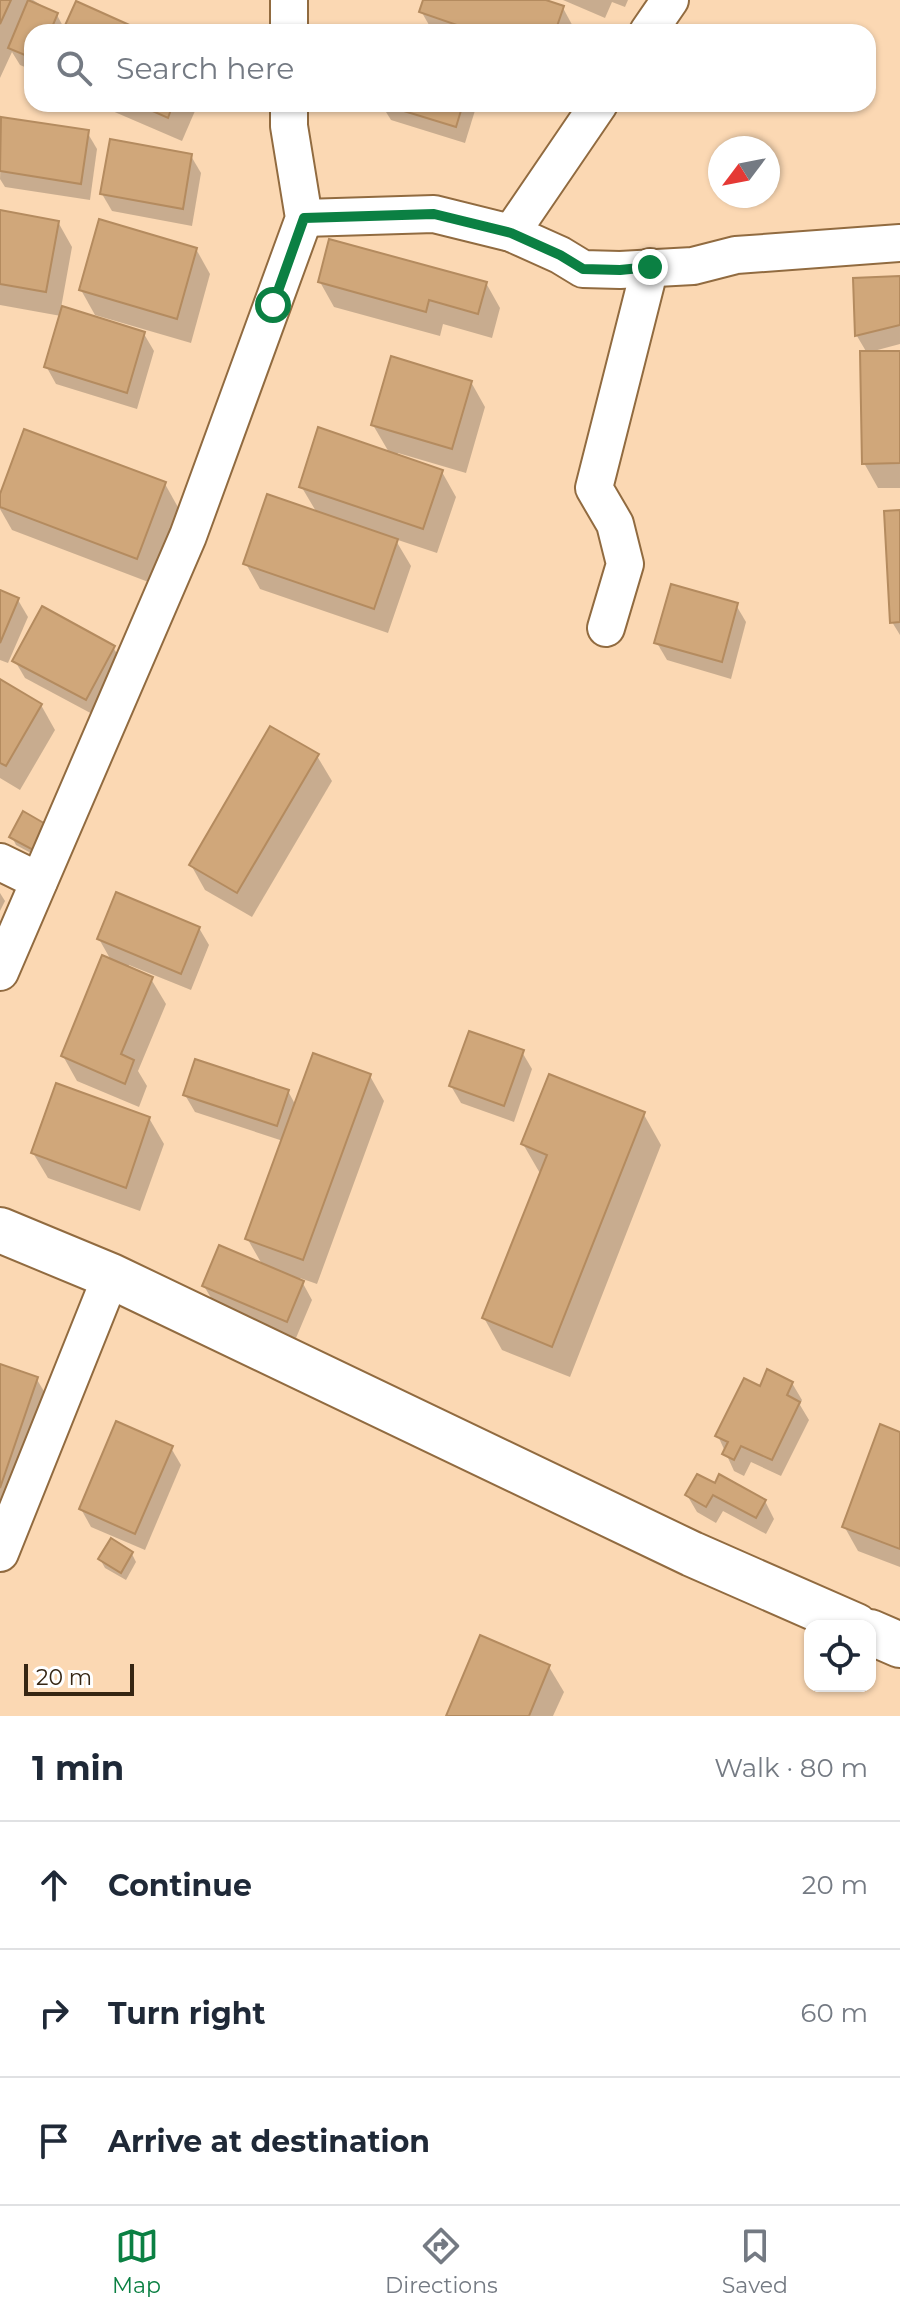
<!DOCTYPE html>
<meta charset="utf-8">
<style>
body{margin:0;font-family:Montserrat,sans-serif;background:#f2f2f3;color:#1f2937}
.controls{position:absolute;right:24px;bottom:24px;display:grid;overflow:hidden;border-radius:16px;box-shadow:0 2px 6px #0004}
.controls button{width:72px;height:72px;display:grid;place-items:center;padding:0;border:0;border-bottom:2px solid #e0e1e3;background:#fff;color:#1f2937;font:40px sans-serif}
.compass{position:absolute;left:708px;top:136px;width:72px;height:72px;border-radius:50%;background:#fff;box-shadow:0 2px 6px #0004;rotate:238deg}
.scale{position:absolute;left:24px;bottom:20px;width:110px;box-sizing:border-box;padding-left:8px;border:4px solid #362613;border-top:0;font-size:22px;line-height:28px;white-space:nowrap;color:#362613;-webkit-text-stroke:6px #fff;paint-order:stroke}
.stop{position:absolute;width:24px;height:24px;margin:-18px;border:6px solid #0b8043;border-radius:50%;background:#fff}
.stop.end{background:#0b8043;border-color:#fff;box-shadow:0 2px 8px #0008}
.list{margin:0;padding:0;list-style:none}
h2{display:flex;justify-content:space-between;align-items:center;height:104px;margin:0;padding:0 32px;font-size:34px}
h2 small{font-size:26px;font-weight:400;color:#747a83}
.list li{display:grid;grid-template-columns:52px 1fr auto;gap:24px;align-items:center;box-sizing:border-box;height:128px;padding:0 32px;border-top:2px solid #e0e1e3}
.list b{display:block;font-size:30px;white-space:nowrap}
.list em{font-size:26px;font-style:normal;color:#747a83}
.icon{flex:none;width:44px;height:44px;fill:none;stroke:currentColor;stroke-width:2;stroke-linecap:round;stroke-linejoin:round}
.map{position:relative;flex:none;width:900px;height:1716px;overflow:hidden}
.search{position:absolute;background:#fff;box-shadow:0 2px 6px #0004;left:24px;right:24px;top:24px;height:88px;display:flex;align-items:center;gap:20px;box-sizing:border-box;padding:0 28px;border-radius:24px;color:#747a83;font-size:30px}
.sheet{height:488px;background:#fff}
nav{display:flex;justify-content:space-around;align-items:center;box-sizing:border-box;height:112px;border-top:2px solid #e0e1e3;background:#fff;font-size:22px;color:#747a83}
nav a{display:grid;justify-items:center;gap:4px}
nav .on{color:#0b8043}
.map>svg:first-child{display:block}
.shadow{fill:#0003}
.building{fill:#d0a77a;stroke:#b48b5f;stroke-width:2}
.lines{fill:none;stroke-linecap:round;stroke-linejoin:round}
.minor-casing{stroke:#916b40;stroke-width:40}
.tertiary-casing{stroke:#916b40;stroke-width:48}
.minor{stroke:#fff;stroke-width:36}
.tertiary{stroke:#fff;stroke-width:44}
.route{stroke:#0b8043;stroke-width:10}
</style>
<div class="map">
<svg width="900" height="1716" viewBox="0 0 900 1716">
<rect width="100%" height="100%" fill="#fbd8b3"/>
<g class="shadow">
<path d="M 0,0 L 33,0 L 57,15 L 65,30 L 140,32 L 32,32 L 32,70 L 20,65 L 12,52 L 0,78 Z"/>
<path d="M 425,0 L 540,0 L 563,8 L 576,32 L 433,32 L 421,11 Z"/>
<path d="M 563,0 L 628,0 L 625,7 L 612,2 L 605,18 Z"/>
<path d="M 96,104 L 198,104 L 182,141 Z"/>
<path d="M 381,104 L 477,104 L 465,143 L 391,120 Z"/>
<path d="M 2,119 L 87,132 L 97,149 L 90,200 L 5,187 L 0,179 Z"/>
<path d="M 191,156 L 201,173 L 192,226 L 112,211 L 102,194 Z"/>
<path d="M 0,212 L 58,222 L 72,247 L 61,308 L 144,334 L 154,351 L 137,409 L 56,384 L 46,366 L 61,316 L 0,305 Z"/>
<path d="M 196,249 L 210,274 L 191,343 L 95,315 L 81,290 Z"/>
<path d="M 900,278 L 900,344 L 870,352 L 900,353 L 900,488 L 878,488 L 864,463 L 867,353 L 857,336 Z"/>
<path d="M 320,282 L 486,283 L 500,308 L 492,338 L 443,324 L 440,336 L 334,307 Z"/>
<path d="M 471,382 L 485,407 L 466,473 L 398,453 L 397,456 L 442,472 L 456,497 L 437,553 L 395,539 L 411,566 L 388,633 L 260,589 L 246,564 L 317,513 L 301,486 L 390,454 L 373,425 Z"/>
<path d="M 165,484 L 179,509 L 151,583 L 12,530 L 0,509 L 0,500 Z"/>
<path d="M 900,512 L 900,635 L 892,622 Z"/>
<path d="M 0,592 L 18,600 L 28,617 L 8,663 L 0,660 Z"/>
<path d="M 736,605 L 746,622 L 731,679 L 667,660 L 657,643 Z"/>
<path d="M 113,647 L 123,664 L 96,716 L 25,678 L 15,661 Z"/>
<path d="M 0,681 L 41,705 L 55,730 L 20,790 L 0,778 Z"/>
<path d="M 317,756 L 332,781 L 252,917 L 205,890 L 191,865 Z"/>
<path d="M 24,814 L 40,858 L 16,845 L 12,837 Z"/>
<path d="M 0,893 L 5,901 L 0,911 Z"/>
<path d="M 199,928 L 209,945 L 191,990 L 129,965 L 128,968 L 151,979 L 166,1004 L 138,1071 L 147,1086 L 139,1107 L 77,1081 L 63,1056 L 112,962 L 99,939 Z"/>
<path d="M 522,1052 L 532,1069 L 514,1122 L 461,1103 L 451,1086 Z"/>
<path d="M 370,1076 L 384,1101 L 317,1284 L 300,1278 L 312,1300 L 296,1338 L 214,1303 L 204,1286 L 263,1266 L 247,1238 L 283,1141 L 195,1112 L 185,1095 L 288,1091 L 296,1106 Z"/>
<path d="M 643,1113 L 661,1145 L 570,1377 L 502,1350 L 484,1318 L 541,1175 L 523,1144 Z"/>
<path d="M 149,1118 L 164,1144 L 140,1211 L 48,1178 L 33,1153 Z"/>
<path d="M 0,1366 L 36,1378 L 51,1403 L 0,1544 Z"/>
<path d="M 792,1383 L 802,1400 L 800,1405 L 809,1420 L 781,1476 L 751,1462 L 744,1476 L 734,1471 L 718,1436 Z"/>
<path d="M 900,1434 L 900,1567 L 858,1551 L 844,1526 Z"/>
<path d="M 171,1448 L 181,1465 L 145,1550 L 91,1527 L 81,1509 Z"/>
<path d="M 716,1486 L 765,1501 L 774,1519 L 766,1534 L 723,1511 L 716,1523 L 697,1512 L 687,1495 Z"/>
<path d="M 132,1554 L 136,1562 L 126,1580 L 105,1568 L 100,1559 Z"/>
<path d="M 549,1667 L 564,1692 L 553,1716 L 448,1716 Z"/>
</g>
<g class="building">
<path d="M 0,0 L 11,0 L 0,24 Z"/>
<path d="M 28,0 L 58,13 L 50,32 L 32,32 L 32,58 L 8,48 Z"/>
<path d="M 423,0 L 546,0 L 564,6 L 555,32 L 477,32 L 419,12 Z"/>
<path d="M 76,1 L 145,32 L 62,32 Z"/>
<path d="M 137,104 L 173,104 L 168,118 Z"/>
<path d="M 381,104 L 463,104 L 456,127 Z"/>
<path d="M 1,117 L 89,130 L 81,184 L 0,171 Z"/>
<path d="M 110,139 L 192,154 L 183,209 L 100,194 Z"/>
<path d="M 0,210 L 59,221 L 46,292 L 0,284 Z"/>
<path d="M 99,219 L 197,248 L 177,319 L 79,290 Z"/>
<path d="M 329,239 L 487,282 L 478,314 L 429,300 L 426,312 L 318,282 Z"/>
<path d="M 900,276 L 900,325 L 855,336 L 853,278 Z"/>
<path d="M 62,306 L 145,332 L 127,393 L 44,367 Z"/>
<path d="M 860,351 L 900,351 L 900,463 L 862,464 Z"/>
<path d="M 391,356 L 472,381 L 452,449 L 371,425 Z"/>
<path d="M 318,427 L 443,470 L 423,529 L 299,487 Z"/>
<path d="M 24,429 L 166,482 L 137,559 L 0,507 L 0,494 Z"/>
<path d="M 267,494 L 398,539 L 374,609 L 243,564 Z"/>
<path d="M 900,510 L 900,622 L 890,623 L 884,511 Z"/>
<path d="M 671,584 L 738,603 L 722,662 L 654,643 Z"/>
<path d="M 0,590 L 19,598 L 0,643 Z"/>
<path d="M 42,606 L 115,646 L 86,700 L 12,661 Z"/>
<path d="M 0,679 L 42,704 L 6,766 L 0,763 Z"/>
<path d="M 270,726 L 319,754 L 237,893 L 189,865 Z"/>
<path d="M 23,811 L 49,826 L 35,851 L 9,837 Z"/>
<path d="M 116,892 L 200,927 L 181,974 L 97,939 Z"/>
<path d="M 102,955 L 153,977 L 121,1054 L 134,1060 L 125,1084 L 61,1056 Z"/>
<path d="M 469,1031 L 524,1050 L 504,1106 L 449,1086 Z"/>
<path d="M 313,1053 L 371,1074 L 303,1260 L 245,1239 Z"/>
<path d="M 195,1059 L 289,1090 L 277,1126 L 183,1095 Z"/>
<path d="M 549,1074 L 645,1112 L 552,1347 L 482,1318 L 547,1155 L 521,1144 Z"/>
<path d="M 56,1083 L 150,1117 L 126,1188 L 31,1153 Z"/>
<path d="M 219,1245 L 304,1281 L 287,1322 L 202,1286 Z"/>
<path d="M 0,1364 L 38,1377 L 0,1488 Z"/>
<path d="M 767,1369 L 793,1382 L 787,1395 L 800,1402 L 772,1460 L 741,1446 L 734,1460 L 722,1454 L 728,1442 L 715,1436 L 744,1378 L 760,1386 Z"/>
<path d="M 116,1421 L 173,1446 L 135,1534 L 79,1509 Z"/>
<path d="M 880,1424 L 900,1432 L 900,1549 L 842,1527 Z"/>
<path d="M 697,1474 L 715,1483 L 719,1474 L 766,1500 L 756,1518 L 713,1495 L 706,1507 L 685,1495 Z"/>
<path d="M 111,1538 L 133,1552 L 121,1573 L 98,1559 Z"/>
<path d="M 480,1635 L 550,1665 L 529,1716 L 446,1716 Z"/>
</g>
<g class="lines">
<g class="minor-casing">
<g id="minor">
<path d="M 289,32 L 289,0"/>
<path d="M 648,32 L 670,0"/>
<path d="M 304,218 L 434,214 L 511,233 L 560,255 L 583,269 L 620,270 L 693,266 L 736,255 L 900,243"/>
<path d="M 511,233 L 599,104"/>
<path d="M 606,628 L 625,564 L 615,524 L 594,488 L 650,267"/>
<path d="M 0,862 L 39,881"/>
<path d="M 0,972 L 188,536 L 304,218 L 289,126 L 289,104"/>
<path d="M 0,1553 L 111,1276"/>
</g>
</g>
<g class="tertiary-casing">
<g id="tertiary">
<path d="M 0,1230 L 111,1276 L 692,1554 L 856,1626"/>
<path d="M 870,1632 L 900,1645"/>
</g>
</g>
<use href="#minor" class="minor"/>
<use href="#tertiary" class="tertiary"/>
</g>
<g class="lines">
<path class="route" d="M 273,305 L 304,218 L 434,214 L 511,233 L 560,255 L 583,269 L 620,270 L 650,267"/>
</g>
</svg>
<div class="controls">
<button><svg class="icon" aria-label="locate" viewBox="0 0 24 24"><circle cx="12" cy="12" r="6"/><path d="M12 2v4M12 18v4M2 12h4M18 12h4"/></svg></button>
</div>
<svg class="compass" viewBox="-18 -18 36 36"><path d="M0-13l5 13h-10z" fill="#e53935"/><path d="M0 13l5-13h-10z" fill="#747a83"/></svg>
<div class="scale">20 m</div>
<div class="stop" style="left:273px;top:305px"></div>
<div class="stop end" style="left:650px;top:267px"></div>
<div class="search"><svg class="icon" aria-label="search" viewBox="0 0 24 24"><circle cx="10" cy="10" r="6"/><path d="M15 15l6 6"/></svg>Search here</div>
</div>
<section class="sheet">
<h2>1 min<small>Walk · 80 m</small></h2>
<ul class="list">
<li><svg class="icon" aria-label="ahead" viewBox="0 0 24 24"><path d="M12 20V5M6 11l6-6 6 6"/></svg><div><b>Continue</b></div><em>20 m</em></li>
<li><svg class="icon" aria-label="right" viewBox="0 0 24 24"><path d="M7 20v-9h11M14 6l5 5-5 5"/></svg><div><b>Turn right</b></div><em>60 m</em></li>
<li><svg class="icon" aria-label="arrive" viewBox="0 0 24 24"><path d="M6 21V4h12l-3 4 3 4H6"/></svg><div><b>Arrive at destination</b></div></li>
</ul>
</section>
<nav>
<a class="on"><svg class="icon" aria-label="map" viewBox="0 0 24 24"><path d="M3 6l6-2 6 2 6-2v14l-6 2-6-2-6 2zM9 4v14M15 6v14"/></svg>Map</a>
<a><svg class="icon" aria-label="directions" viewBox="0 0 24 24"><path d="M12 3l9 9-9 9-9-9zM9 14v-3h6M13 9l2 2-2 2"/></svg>Directions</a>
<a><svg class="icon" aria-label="saved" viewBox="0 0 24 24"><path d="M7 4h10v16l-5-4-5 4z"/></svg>Saved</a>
</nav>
